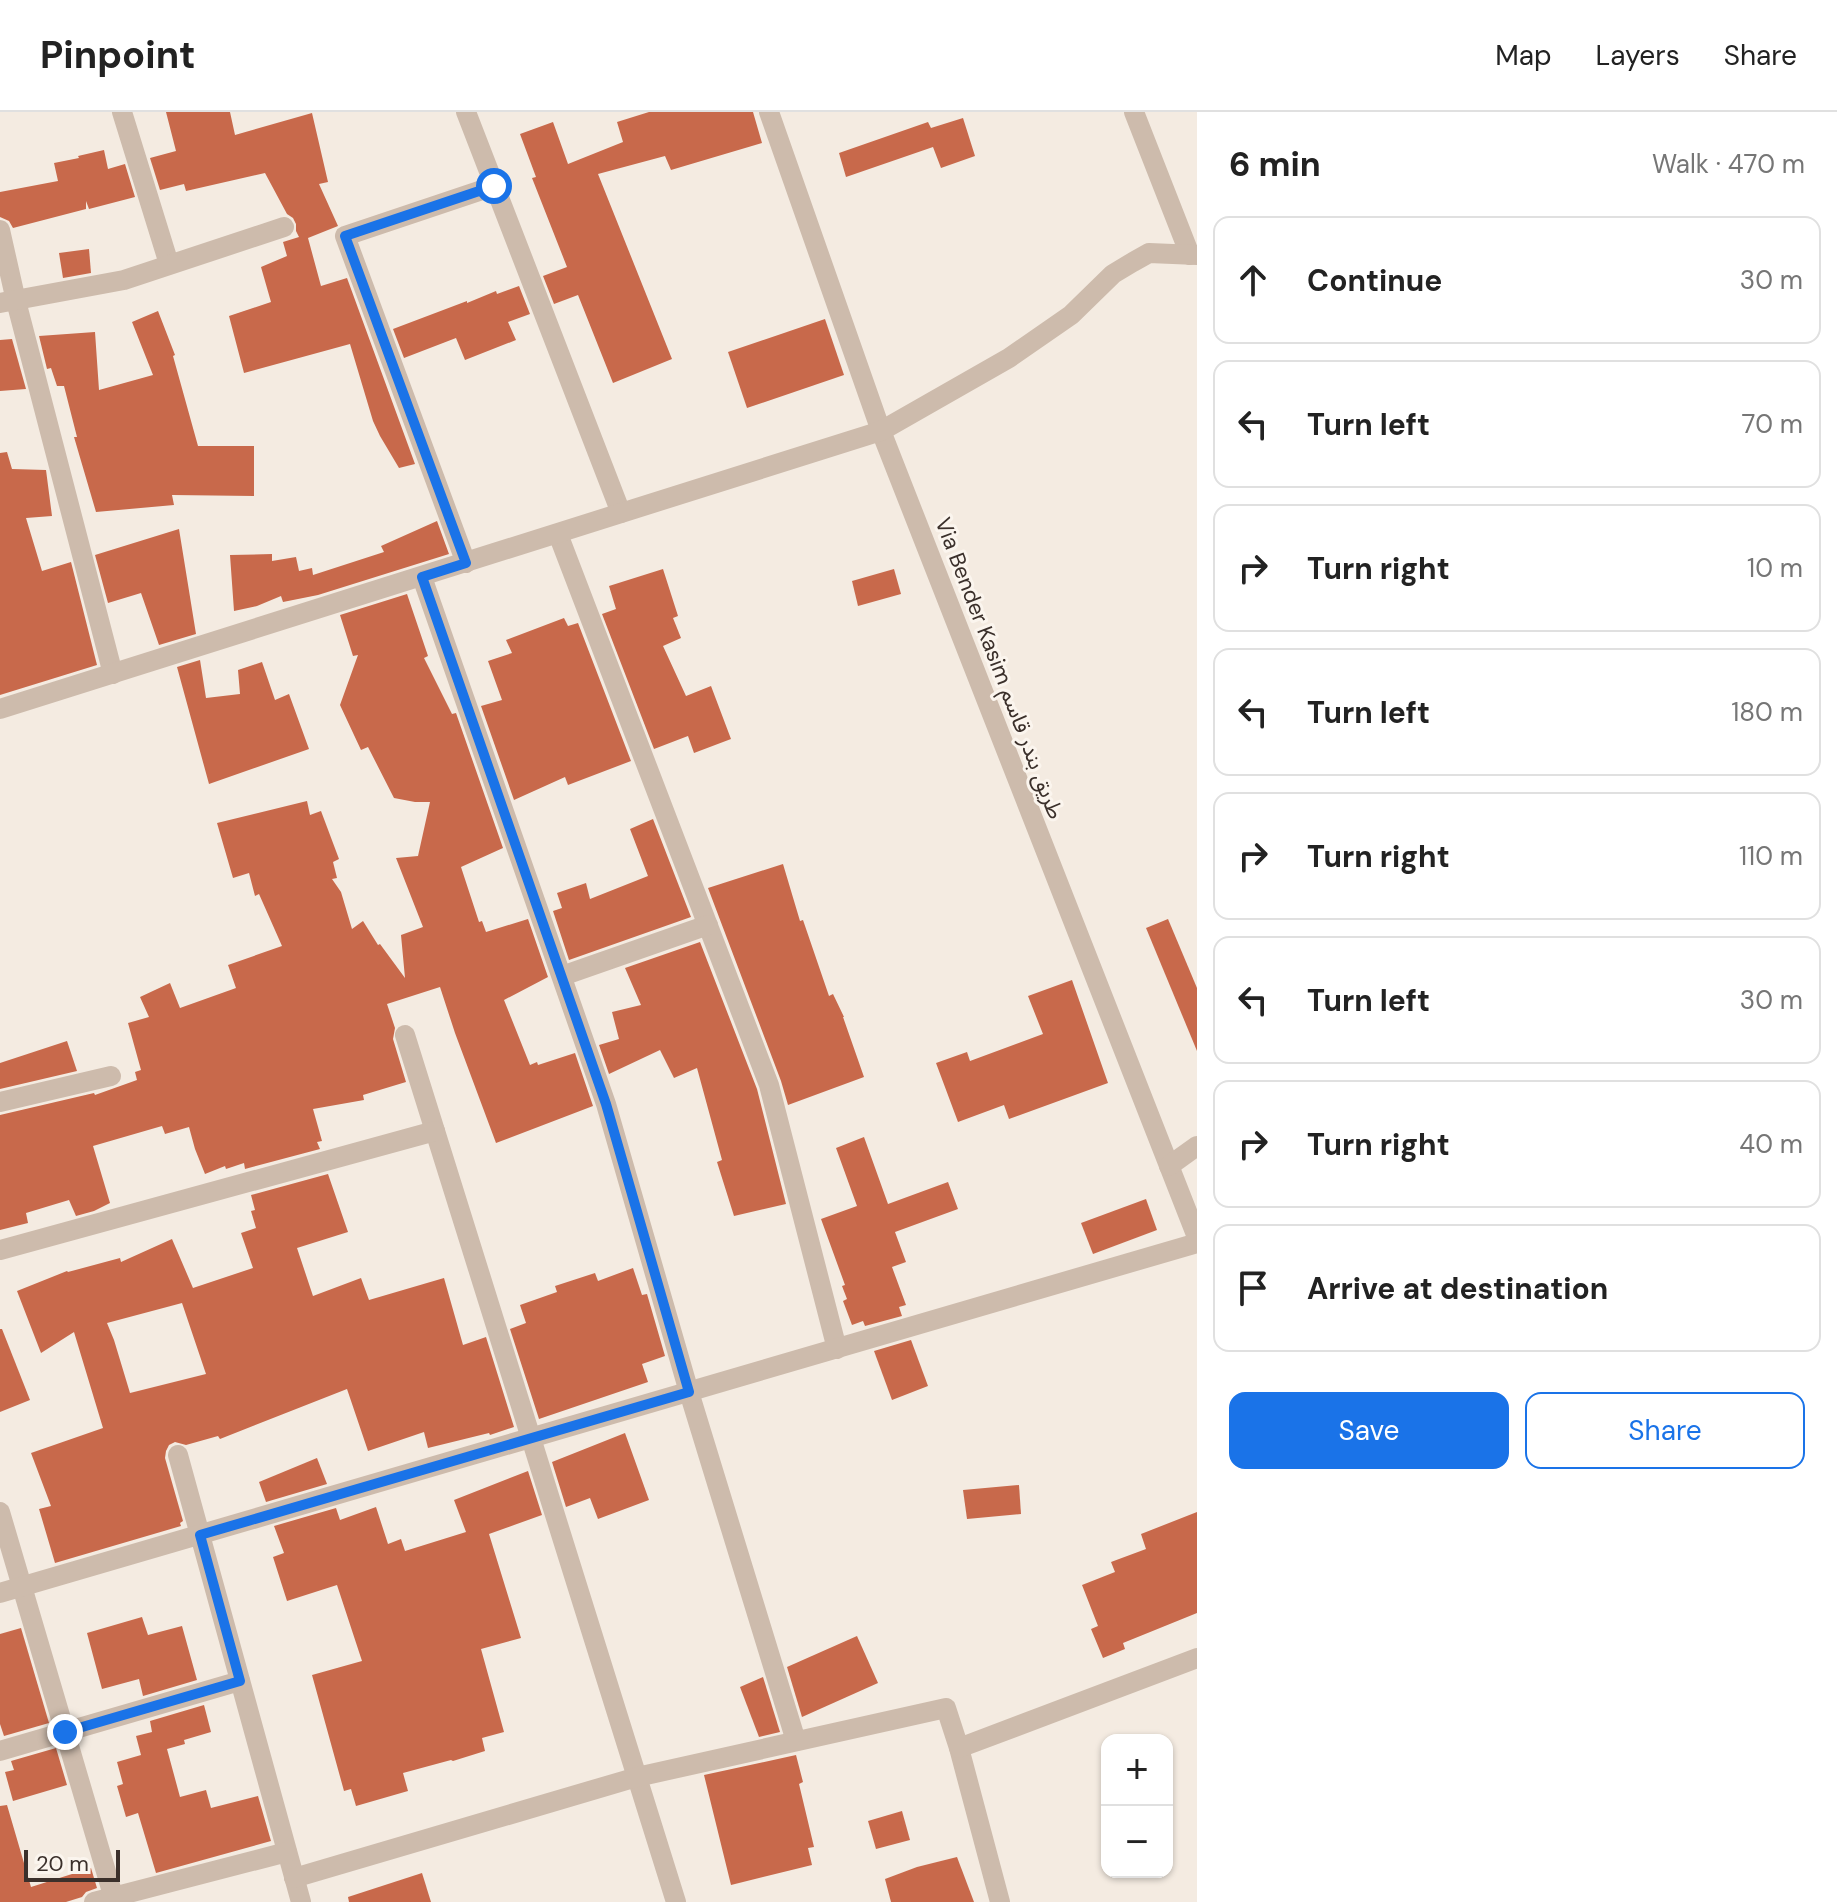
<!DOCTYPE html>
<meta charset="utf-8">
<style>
body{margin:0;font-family:"DM Sans","Noto Sans Arabic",sans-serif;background:#f6f6f6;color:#222}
.controls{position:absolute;right:24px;bottom:24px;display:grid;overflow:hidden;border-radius:16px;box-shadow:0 2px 6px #0004}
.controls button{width:72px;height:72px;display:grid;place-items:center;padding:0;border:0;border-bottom:2px solid #e0e0e0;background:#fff;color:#222;font:40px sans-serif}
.scale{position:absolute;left:24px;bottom:20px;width:96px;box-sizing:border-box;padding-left:8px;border:4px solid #3b302b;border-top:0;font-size:22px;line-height:28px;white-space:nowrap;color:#3b302b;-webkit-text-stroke:6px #fbf5ee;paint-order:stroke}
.stop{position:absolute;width:24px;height:24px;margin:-18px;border:6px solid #1a73e8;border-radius:50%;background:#fff}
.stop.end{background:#1a73e8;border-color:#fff;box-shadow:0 2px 8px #0008}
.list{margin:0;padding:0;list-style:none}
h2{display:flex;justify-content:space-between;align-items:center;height:104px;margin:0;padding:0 32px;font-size:34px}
h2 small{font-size:26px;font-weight:400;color:#767676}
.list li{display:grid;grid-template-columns:52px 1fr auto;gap:24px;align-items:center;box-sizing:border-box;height:128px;margin:0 16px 16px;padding:0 16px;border:2px solid #e0e0e0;border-radius:16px}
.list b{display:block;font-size:30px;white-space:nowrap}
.list em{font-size:26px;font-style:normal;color:#767676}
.actions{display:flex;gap:16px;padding:24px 32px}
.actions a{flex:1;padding:18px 0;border:2px solid #1a73e8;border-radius:16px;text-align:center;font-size:28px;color:#1a73e8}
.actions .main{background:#1a73e8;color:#fff}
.icon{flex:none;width:44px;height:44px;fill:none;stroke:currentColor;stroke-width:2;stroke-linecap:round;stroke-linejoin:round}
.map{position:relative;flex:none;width:1197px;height:1790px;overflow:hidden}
header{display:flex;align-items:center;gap:48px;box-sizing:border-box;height:112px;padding:0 40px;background:#fff;border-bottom:2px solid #e0e0e0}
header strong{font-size:38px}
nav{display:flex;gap:44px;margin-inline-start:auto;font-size:28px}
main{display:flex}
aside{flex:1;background:#fff}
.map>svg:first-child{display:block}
.building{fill:#c8694b;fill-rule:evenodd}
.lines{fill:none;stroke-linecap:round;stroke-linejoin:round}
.minor{stroke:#cdbbac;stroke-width:20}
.route{stroke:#1a73e8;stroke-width:10}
.labels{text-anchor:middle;stroke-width:6;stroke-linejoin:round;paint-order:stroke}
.street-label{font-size:22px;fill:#3b302b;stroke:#fbf5ee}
</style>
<header>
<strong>Pinpoint</strong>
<nav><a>Map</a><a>Layers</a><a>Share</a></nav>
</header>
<main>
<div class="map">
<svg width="1197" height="1790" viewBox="0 0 1197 1790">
<rect width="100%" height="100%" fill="#f4ebe1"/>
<g class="building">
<path d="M 166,0 L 230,0 L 235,23 L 312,1 L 328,70 L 319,72 L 338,114 L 308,126 L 321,174 L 347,166 L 415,352 L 399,356 L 380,324 L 373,309 L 350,232 L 244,261 L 229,204 L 271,190 L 261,155 L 287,144 L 283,130 L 299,125 L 296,119 L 296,112 L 293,106 L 287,102 L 265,61 L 186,79 L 184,72 L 160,78 L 150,46 L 176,39 Z"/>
<path d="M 649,0 L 753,0 L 762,31 L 671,58 L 665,44 L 598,62 L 672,247 L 613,271 L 578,183 L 554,192 L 543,164 L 567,155 L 532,66 L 536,65 L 520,22 L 553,10 L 568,52 L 623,30 L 617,10 Z"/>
<path d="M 963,6 L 975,44 L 941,56 L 933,35 L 846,65 L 839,41 L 928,10 L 931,16 Z"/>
<path d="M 104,38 L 108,57 L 125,52 L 135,85 L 89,97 L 86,89 L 86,97 L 13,116 L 9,109 L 0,105 L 0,80 L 58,69 L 54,51 L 79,46 L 78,44 Z"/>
<path d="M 89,137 L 91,161 L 63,166 L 59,141 Z"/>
<path d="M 519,174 L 530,202 L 508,210 L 516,228 L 465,248 L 456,226 L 404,246 L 393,217 L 467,189 L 467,191 L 496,179 L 497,182 Z"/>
<path d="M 158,199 L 175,243 L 173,244 L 198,334 L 254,334 L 254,384 L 172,383 L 174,393 L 96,400 L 74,325 L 77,325 L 64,274 L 57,274 L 51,256 L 47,257 L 39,224 L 95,220 L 99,278 L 153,263 L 132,210 Z"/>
<path d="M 825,207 L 844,263 L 747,296 L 728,240 Z"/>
<path d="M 12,227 L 26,277 L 0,279 L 0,228 Z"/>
<path d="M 7,340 L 12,357 L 46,358 L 52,404 L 26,406 L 42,459 L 71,450 L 97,553 L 0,583 L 0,341 Z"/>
<path d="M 437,409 L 449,442 L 318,483 L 283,490 L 281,484 L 257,494 L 234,499 L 230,443 L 272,442 L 272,449 L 296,445 L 299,459 L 312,456 L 313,463 L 384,440 L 381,434 Z"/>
<path d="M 179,417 L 196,522 L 159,533 L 141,481 L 108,491 L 95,443 Z"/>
<path d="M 663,457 L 678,504 L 673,506 L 681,526 L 663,534 L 686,584 L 711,574 L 731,627 L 694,641 L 688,624 L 654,637 L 602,502 L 616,497 L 609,474 Z"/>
<path d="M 894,457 L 901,482 L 858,494 L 852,469 Z"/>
<path d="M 407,482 L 428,544 L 424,546 L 452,602 L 456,601 L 503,736 L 461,755 L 479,810 L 482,809 L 486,820 L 528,807 L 548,865 L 504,888 L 530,953 L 537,950 L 538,953 L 575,941 L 593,994 L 496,1031 L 455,921 L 440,875 L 387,892 L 395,916 L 393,927 L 406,970 L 363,983 L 364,988 L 313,997 L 322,1029 L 317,1030 L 320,1037 L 245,1057 L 244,1051 L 226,1057 L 225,1054 L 205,1062 L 195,1037 L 189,1015 L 165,1022 L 162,1014 L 93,1034 L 110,1091 L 94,1099 L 76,1104 L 69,1088 L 26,1101 L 28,1111 L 0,1118 L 0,1003 L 94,981 L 95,983 L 137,968 L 135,960 L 141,958 L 128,911 L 149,905 L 140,885 L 170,871 L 180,896 L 236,876 L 228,853 L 282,834 L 259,782 L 255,784 L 249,761 L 233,766 L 217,711 L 307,689 L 310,703 L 321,699 L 339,747 L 333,750 L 337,766 L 332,767 L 341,780 L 352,817 L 363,809 L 378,833 L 380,832 L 405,866 L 401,823 L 423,815 L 396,746 L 418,744 L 430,690 L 415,690 L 394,686 L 368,635 L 361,638 L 340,593 L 358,543 L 353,544 L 340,503 Z"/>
<path d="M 564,506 L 568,514 L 578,511 L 631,649 L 568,673 L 565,665 L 514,688 L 481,594 L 502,588 L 488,549 L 512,541 L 506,528 Z"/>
<path d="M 200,548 L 206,586 L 240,582 L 238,558 L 262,550 L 275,588 L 289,582 L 309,637 L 209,672 L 177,555 Z"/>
<path d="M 653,707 L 691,805 L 569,848 L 553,799 L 562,796 L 557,781 L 586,771 L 590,787 L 648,764 L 630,717 Z"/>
<path d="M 783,752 L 800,809 L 803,808 L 829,884 L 833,882 L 844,905 L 843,905 L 864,965 L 788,993 L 781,969 L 708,776 Z"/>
<path d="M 1168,807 L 1197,876 L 1197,939 L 1146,816 Z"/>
<path d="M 700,830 L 757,977 L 786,1092 L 734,1104 L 717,1050 L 722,1048 L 697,956 L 674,966 L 660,938 L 609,962 L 599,933 L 619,927 L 612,900 L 641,893 L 625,856 Z"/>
<path d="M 1072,868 L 1108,971 L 1009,1007 L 1004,993 L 958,1010 L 936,951 L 967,940 L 970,949 L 1043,922 L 1028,884 Z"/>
<path d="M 67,929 L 77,959 L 0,977 L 0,951 Z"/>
<path d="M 864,1025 L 888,1092 L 948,1070 L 958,1097 L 895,1120 L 906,1150 L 892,1155 L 906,1193 L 899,1195 L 902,1204 L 865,1214 L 863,1209 L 852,1213 L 843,1189 L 847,1187 L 842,1174 L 845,1173 L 821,1107 L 857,1094 L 836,1036 Z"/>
<path d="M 328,1062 L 348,1120 L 297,1136 L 313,1184 L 361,1166 L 369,1188 L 444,1166 L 463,1233 L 486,1225 L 514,1315 L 490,1323 L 489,1321 L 428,1336 L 424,1320 L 368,1339 L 347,1277 L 220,1327 L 218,1324 L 186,1333 L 175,1330 L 169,1333 L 166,1339 L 165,1346 L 183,1409 L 180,1411 L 181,1414 L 55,1451 L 39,1397 L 51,1394 L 31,1341 L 103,1316 L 74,1220 L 41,1241 L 17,1179 L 67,1159 L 68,1160 L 120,1146 L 121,1150 L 172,1127 L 193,1176 L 253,1156 L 241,1121 L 256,1116 L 251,1099 L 255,1098 L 251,1083 ZM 182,1191 L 206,1262 L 130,1281 L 114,1228 L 107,1211 Z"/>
<path d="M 1146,1087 L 1157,1118 L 1093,1142 L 1081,1111 Z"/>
<path d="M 633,1156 L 642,1183 L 647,1182 L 665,1244 L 642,1252 L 648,1270 L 539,1307 L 510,1217 L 526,1211 L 520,1193 L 557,1180 L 555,1174 L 595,1161 L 598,1169 Z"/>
<path d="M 0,1217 L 2,1217 L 30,1288 L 0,1300 Z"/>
<path d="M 911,1228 L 928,1274 L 892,1288 L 874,1239 Z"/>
<path d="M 625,1321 L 649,1388 L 598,1407 L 590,1386 L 566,1395 L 552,1350 Z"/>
<path d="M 317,1346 L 327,1372 L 266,1390 L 259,1370 Z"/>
<path d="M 528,1359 L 542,1403 L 489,1422 L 521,1526 L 481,1537 L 504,1620 L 482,1626 L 485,1639 L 453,1649 L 451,1648 L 403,1661 L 408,1679 L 356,1694 L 351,1677 L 344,1679 L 312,1563 L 362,1549 L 337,1473 L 287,1489 L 273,1445 L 284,1441 L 274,1414 L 336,1396 L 340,1408 L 376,1395 L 388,1432 L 401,1427 L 405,1439 L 466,1420 L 454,1388 Z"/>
<path d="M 1019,1373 L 1021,1402 L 967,1407 L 963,1378 Z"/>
<path d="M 1197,1400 L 1197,1501 L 1123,1531 L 1125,1537 L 1103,1546 L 1091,1517 L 1098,1514 L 1082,1473 L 1115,1460 L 1111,1450 L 1146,1437 L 1141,1422 Z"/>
<path d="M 142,1505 L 148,1523 L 182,1514 L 197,1568 L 143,1584 L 139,1567 L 102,1577 L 87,1521 Z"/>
<path d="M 21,1516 L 49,1611 L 4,1624 L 0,1612 L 0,1522 Z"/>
<path d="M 857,1524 L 878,1571 L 802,1605 L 787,1555 Z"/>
<path d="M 763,1565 L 780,1620 L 759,1625 L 740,1575 Z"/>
<path d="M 204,1593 L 211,1620 L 184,1628 L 185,1632 L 167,1637 L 180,1685 L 206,1678 L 211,1696 L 258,1684 L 271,1729 L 156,1761 L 138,1701 L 126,1705 L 117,1674 L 123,1672 L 117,1650 L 141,1643 L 136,1624 L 152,1620 L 150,1609 Z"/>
<path d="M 56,1636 L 67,1673 L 13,1689 L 5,1660 L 14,1658 L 11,1649 Z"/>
<path d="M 796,1643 L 803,1670 L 799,1672 L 814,1735 L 808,1736 L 812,1753 L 731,1773 L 704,1663 Z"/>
<path d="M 7,1693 L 31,1775 L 91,1756 L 97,1776 L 86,1780 L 82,1785 L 66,1790 L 0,1790 L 0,1694 Z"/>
<path d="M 902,1699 L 910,1728 L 876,1737 L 868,1709 Z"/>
<path d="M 957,1745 L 974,1790 L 891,1790 L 885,1767 L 917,1755 Z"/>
<path d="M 422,1761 L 431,1790 L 349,1790 L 348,1785 Z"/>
</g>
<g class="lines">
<g class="minor">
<path d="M 122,0 L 169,152"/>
<path d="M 466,0 L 621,401"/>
<path d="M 769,0 L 881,319 L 1197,1125"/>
<path d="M 1134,0 L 1190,143"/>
<path d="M 0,118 L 16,189 L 113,562"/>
<path d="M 0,191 L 124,168 L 284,115"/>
<path d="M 558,422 L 769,973 L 837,1237"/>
<path d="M 466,451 L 345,124 L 494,74"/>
<path d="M 422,465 L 606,992 L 689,1280 L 796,1629"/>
<path d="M 0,597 L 881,319 L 1009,246 L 1071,203 L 1113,162 L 1133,150 L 1149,141 L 1197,143"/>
<path d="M 562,864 L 708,813"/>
<path d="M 405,923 L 676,1790"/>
<path d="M 0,990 L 111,964"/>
<path d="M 1169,1054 L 1197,1034"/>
<path d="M 0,1138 L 435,1019"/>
<path d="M 178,1343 L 301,1790"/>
<path d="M 0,1400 L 115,1790"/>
<path d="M 0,1481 L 1197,1131"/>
<path d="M 959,1636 L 1000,1790"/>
<path d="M 0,1639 L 240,1569"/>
<path d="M 294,1766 L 637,1665 L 946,1596 L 959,1636 L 1197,1546"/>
<path d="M 94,1790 L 287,1740"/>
</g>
</g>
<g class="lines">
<path class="route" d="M 65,1620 L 240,1569 L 200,1423 L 689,1280 L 606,992 L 422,465 L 466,451 L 345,124 L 494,74"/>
</g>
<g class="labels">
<g class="street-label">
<text transform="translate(1000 556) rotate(69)" y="8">Via Bender Kasim طريق بندر قاسم</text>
</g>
</g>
</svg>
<div class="controls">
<button>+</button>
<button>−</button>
</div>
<div class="scale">20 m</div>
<div class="stop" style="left:494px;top:74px"></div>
<div class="stop end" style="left:65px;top:1620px"></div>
</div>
<aside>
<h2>6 min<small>Walk · 470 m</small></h2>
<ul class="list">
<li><svg class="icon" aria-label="ahead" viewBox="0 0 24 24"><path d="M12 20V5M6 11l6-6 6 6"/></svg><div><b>Continue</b></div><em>30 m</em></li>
<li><svg class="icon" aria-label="left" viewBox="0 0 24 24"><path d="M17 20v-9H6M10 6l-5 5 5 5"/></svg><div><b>Turn left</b></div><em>70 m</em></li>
<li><svg class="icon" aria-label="right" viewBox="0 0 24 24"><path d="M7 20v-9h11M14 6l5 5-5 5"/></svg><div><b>Turn right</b></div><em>10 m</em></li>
<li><svg class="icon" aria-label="left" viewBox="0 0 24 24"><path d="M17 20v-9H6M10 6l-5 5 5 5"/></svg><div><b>Turn left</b></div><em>180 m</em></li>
<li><svg class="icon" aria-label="right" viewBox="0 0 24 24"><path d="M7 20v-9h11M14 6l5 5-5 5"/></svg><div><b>Turn right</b></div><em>110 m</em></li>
<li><svg class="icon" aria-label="left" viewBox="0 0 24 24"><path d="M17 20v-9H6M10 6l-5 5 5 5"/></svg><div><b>Turn left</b></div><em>30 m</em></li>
<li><svg class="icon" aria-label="right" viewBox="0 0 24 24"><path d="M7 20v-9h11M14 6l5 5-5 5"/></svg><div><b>Turn right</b></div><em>40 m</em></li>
<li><svg class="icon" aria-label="arrive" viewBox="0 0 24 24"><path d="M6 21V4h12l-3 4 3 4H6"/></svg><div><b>Arrive at destination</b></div></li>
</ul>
<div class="actions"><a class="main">Save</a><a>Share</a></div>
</aside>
</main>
